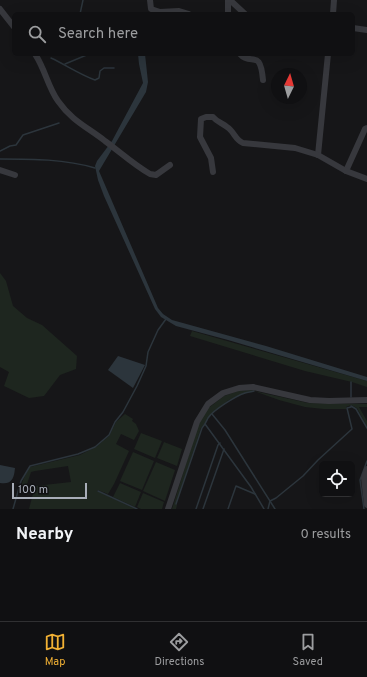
<!DOCTYPE html>
<style>
body{margin:0;font-family:Overpass,sans-serif;background:#19191b;color:#f1f3f6}
.controls{position:absolute;right:12px;bottom:12px;display:grid;overflow:hidden;border-radius:6px;box-shadow:0 4px 16px #0002}
.controls button{width:36px;height:36px;display:grid;place-items:center;padding:0;border:0;border-bottom:1px solid #303032;background:#101012;color:#f1f3f6;font:20px sans-serif}
.compass{position:absolute;left:271px;top:68px;width:36px;height:36px;border-radius:50%;background:#101012;box-shadow:0 4px 16px #0002;rotate:5deg}
.scale{position:absolute;left:12px;bottom:10px;width:75px;box-sizing:border-box;padding-left:4px;border:2px solid #a8adb8;border-top:0;font-size:11px;line-height:14px;white-space:nowrap;color:#a8adb8;-webkit-text-stroke:3px #111113;paint-order:stroke}
.list{margin:0;padding:0;list-style:none}
h2{display:flex;justify-content:space-between;align-items:center;height:52px;margin:0;padding:0 16px;font-size:17px}
h2 small{font-size:13px;font-weight:400;color:#9c9d9f}
.icon{flex:none;width:22px;height:22px;fill:none;stroke:currentColor;stroke-width:2;stroke-linecap:round;stroke-linejoin:round}
.map{position:relative;flex:none;width:367px;height:509px;overflow:hidden}
.search{position:absolute;background:#101012;box-shadow:0 4px 16px #0002;left:12px;right:12px;top:12px;height:44px;display:flex;align-items:center;gap:10px;box-sizing:border-box;padding:0 14px;border-radius:6px;color:#9c9d9f;font-size:15px}
.sheet{height:112px;background:#101012}
nav{display:flex;justify-content:space-around;align-items:center;box-sizing:border-box;height:56px;border-top:1px solid #303032;background:#101012;font-size:11px;color:#9c9d9f}
nav a{display:grid;justify-items:center;gap:2px}
nav .on{color:#f2b134}
.map>svg:first-child{display:block}
.green{fill:#1e261f}
.water{fill:#2c353c}
.lines{fill:none;stroke-linecap:round;stroke-linejoin:round}
.stream{stroke:#2c353c;stroke-width:1.5}
.minor{stroke:#37383d;stroke-width:6}
</style>
<div class="map">
<svg width="367" height="509" viewBox="0 0 367 509">
<rect width="100%" height="100%" fill="#161618"/>
<g class="green">
<path d="M 0,273 L 6,281 L 13,306 L 27,318 L 42,325 L 77,356 L 76,369 L 60,375 L 44,396 L 29,398 L 4,386 L 9,372 L 0,367 Z"/>
<path d="M 192,331 L 367,381 L 367,387 L 352,382 L 305,371 L 190,336 Z"/>
<path d="M 250,390 L 308,403 L 367,404 L 367,407 L 359,407 L 367,421 L 367,427 L 357,408 L 351,405 L 346,407 L 346,409 L 324,409 L 305,407 L 279,400 L 254,391 L 247,392 L 229,400 L 213,412 L 208,417 L 206,422 L 201,428 L 176,504 L 177,505 L 176,509 L 172,509 L 198,425 L 207,409 L 224,396 L 238,391 Z"/>
<path d="M 125,414 L 133,419 L 132,421 L 136,424 L 139,431 L 134,440 L 121,434 L 116,444 L 129,451 L 114,484 L 108,494 L 98,490 L 97,491 L 135,509 L 29,509 L 35,486 L 71,482 L 68,466 L 35,471 L 31,472 L 27,484 L 22,490 C 20,483 26,474 30,467 L 80,455 L 96,447 L 109,436 L 116,422 Z"/>
<path d="M 141,433 L 162,441 L 155,458 L 134,449 Z"/>
<path d="M 164,442 L 182,449 L 177,466 L 157,458 Z"/>
<path d="M 133,452 L 154,461 L 142,490 L 120,481 Z"/>
<path d="M 156,462 L 175,470 L 165,501 L 143,491 Z"/>
<path d="M 120,483 L 141,492 L 135,507 L 113,497 Z"/>
<path d="M 143,493 L 164,502 L 162,509 L 141,509 L 137,507 Z"/>
</g>
<g class="water">
<path d="M 138,54 L 145,54 L 148,82 L 146,92 L 99,171 L 158,308 L 163,314 L 172,320 L 266,346 L 367,377 L 367,381 L 228,340 L 176,326 L 161,317 L 155,309 L 104,196 L 98,180 L 95,166 L 97,161 L 112,141 L 143,83 L 139,64 Z"/>
<path d="M 118,356 L 145,365 L 133,388 L 108,370 Z"/>
<path d="M 0,465 L 15,468 C 14,478 12,485 0,483 Z"/>
</g>
<g class="lines">
<g class="stream">
<path d="M 80,14 L 83,0"/>
<path d="M 51,58 C 66,65 79,74 95,80 L 99,78 L 100,71 L 104,68 L 114,68"/>
<path d="M 65,64 L 89,54"/>
<path d="M 0,151 L 10,146 L 16,145 L 23,135 L 59,123"/>
<path d="M 0,159 C 32,159 65,159 95,168"/>
<path d="M 351,397 L 351,382"/>
<path d="M 351,406 L 356,409 L 367,428"/>
<path d="M 212,414 L 225,430 L 275,509"/>
<path d="M 205,424 L 251,487 L 264,509"/>
<path d="M 98,491 L 137,509"/>
<path d="M 176,504 L 202,428 C 205,425 206,422 208,418 C 213,410 236,396 245,393 C 248,392 251,392 254,391"/>
<path d="M 13,509 L 21,481 L 30,466 L 78,454 L 95,447 L 109,435 L 115,422 L 123,412 L 137,386 L 146,366 L 148,352 L 158,330 L 166,319"/>
<path d="M 196,509 L 218,445 L 220,443"/>
<path d="M 203,509 L 224,449"/>
<path d="M 228,509 L 236,486 L 255,494"/>
<path d="M 268,509 L 270,501 L 276,498 L 303,476 L 318,460 L 352,429 L 347,408 L 351,407"/>
<path d="M 364,509 L 360,480 L 367,461"/>
</g>
<g class="minor">
<path d="M 150,0 L 151,9 L 160,12 L 179,11 L 189,14"/>
<path d="M 230,0 L 245,14"/>
<path d="M 0,9 L 14,27"/>
<path d="M 228,14 L 228,0"/>
<path d="M 333,14 L 334,0"/>
<path d="M 353,28 L 367,30"/>
<path d="M 35,54 C 45,69 48,87 58,101 C 72,121 87,127 105,141 C 120,152 134,165 150,174 L 156,175 L 170,165"/>
<path d="M 240,54 C 251,67 260,47 263,80"/>
<path d="M 318,155 L 328,54"/>
<path d="M 0,170 L 15,175"/>
<path d="M 346,171 L 365,129 L 367,128"/>
<path d="M 213,172 L 211,158 L 200,137 L 201,119 L 206,117 L 213,117 C 217,122 222,123 227,127 C 234,131 235,140 243,143 L 295,148 L 318,155 L 346,171 L 367,179"/>
<path d="M 367,469 L 364,478 L 367,505"/>
<path d="M 168,509 L 197,422 L 208,404 L 223,393 L 239,388 L 253,387 L 310,400 L 329,401 L 367,400"/>
</g>
</g>
</svg>
<div class="controls">
<button><svg class="icon" aria-label="locate" viewBox="0 0 24 24"><circle cx="12" cy="12" r="6"/><path d="M12 2v4M12 18v4M2 12h4M18 12h4"/></svg></button>
</div>
<svg class="compass" viewBox="-18 -18 36 36"><path d="M0-13l5 13h-10z" fill="#e53935"/><path d="M0 13l5-13h-10z" fill="#9c9d9f"/></svg>
<div class="scale">100 m</div>
<div class="search"><svg class="icon" aria-label="search" viewBox="0 0 24 24"><circle cx="10" cy="10" r="6"/><path d="M15 15l6 6"/></svg>Search here</div>
</div>
<section class="sheet">
<h2>Nearby<small>0 results</small></h2>
<ul class="list">
</ul>
</section>
<nav>
<a class="on"><svg class="icon" aria-label="map" viewBox="0 0 24 24"><path d="M3 6l6-2 6 2 6-2v14l-6 2-6-2-6 2zM9 4v14M15 6v14"/></svg>Map</a>
<a><svg class="icon" aria-label="directions" viewBox="0 0 24 24"><path d="M12 3l9 9-9 9-9-9zM9 14v-3h6M13 9l2 2-2 2"/></svg>Directions</a>
<a><svg class="icon" aria-label="saved" viewBox="0 0 24 24"><path d="M7 4h10v16l-5-4-5 4z"/></svg>Saved</a>
</nav>
